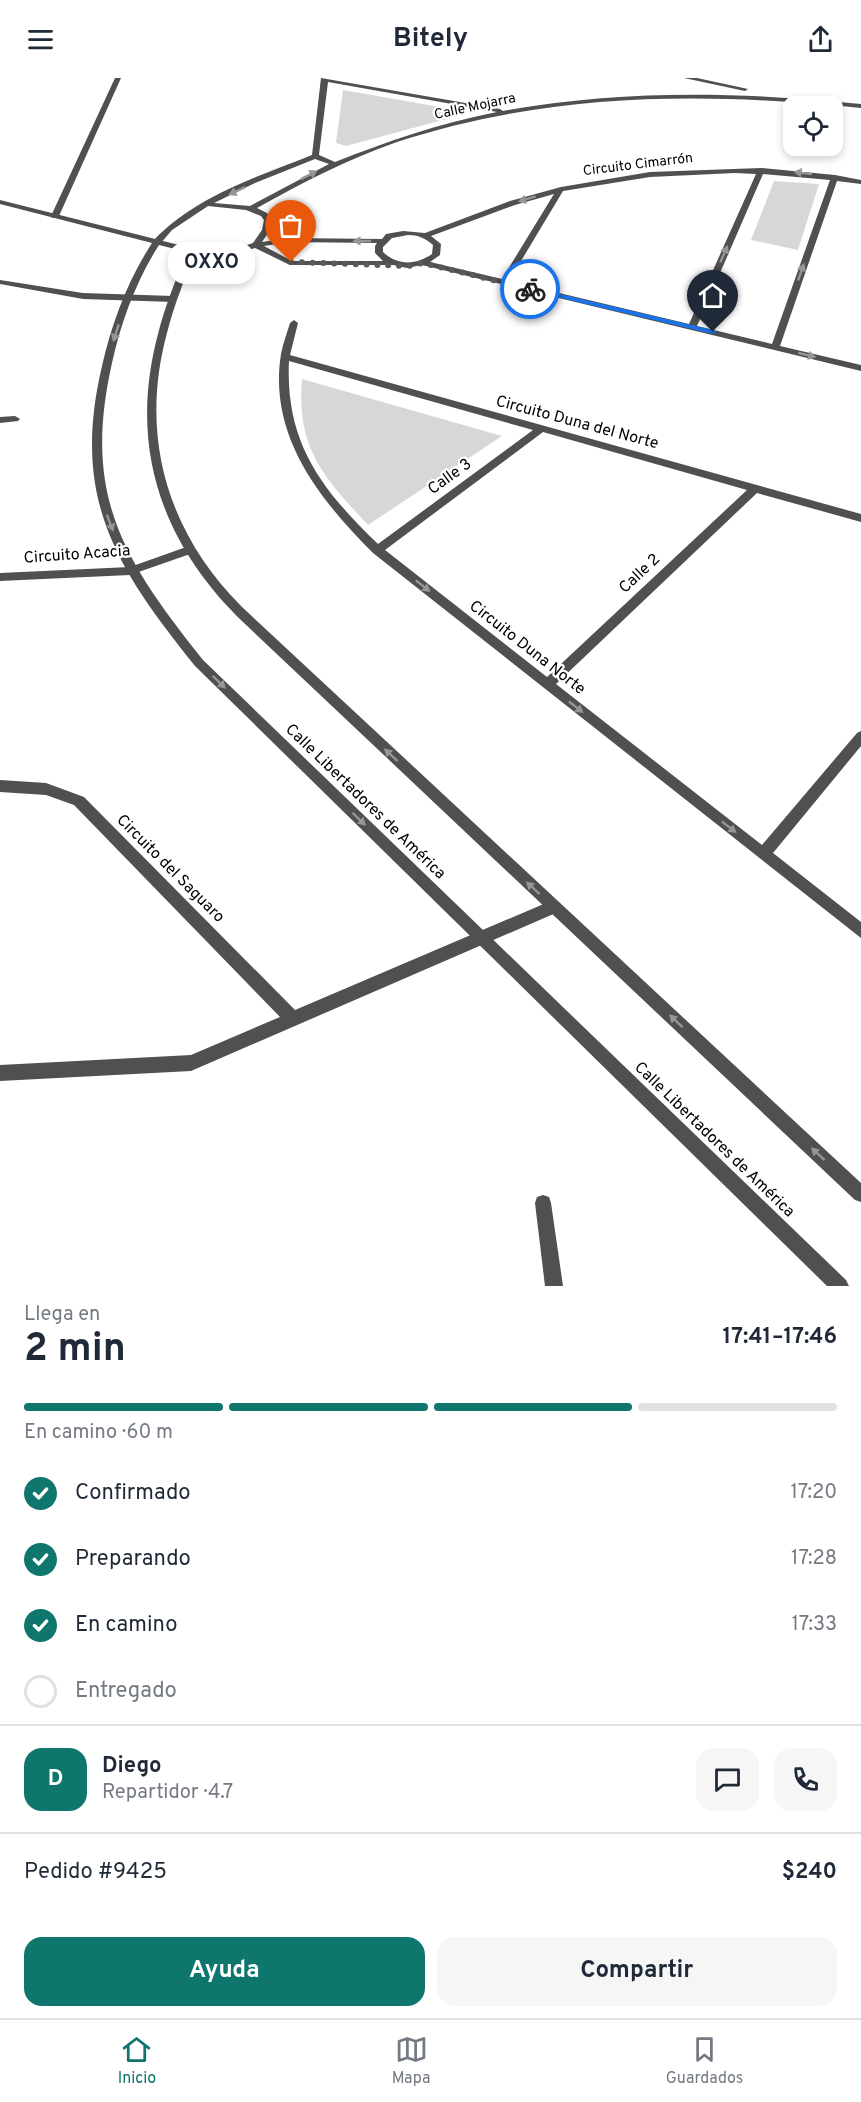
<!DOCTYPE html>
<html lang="es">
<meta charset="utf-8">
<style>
body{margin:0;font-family:Overpass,sans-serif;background:#f6f6f7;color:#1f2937;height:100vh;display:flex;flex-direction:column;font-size:22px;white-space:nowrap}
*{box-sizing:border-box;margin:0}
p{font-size:20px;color:#747a83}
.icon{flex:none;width:33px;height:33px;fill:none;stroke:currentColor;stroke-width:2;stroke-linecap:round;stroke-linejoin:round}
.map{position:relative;height:1208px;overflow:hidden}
.panel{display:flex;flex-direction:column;background:#fff;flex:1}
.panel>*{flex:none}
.buttons{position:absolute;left:783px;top:18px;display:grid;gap:12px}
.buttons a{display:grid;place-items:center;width:60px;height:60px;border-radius:12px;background:#fff;box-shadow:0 3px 9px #0003;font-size:30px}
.pin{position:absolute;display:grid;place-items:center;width:51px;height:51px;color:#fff;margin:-62px -26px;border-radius:50% 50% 50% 0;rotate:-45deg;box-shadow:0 0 6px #0007}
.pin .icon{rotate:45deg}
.courier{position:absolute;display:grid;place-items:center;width:60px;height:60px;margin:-30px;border:4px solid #1a73e8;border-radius:50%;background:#fff;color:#222;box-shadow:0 2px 8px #0007}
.bubble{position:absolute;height:42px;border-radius:18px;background:#fff;box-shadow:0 3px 9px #0003;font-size:20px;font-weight:700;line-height:42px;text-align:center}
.head em{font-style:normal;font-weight:700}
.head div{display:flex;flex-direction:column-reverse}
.head{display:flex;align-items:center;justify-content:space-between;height:102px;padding:0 24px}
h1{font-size:39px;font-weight:700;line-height:45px}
.bar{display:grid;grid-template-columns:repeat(4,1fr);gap:9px 6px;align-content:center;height:72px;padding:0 24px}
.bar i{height:8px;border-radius:4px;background:#e0e1e3}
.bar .selected{background:#0f766e}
.bar p{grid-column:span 4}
.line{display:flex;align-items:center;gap:15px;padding:0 24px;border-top:2px solid #e0e1e3}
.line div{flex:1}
.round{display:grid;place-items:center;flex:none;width:63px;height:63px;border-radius:18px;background:#f6f6f7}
ol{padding:0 24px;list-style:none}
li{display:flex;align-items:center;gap:18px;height:66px}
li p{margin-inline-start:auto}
li .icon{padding:6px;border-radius:50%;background:#0f766e;color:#fff;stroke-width:4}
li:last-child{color:#747a83}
li i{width:33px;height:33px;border:3px solid #e0e1e3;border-radius:50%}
.action{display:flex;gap:12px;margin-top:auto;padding:12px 24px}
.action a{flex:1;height:69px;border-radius:18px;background:#0f766e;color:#fff;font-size:24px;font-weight:700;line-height:69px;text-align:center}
.action a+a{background:#f6f6f7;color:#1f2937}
header{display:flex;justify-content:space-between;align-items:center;height:78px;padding:0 24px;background:#fff;font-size:27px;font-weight:700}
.dock{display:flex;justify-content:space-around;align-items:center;height:84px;border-top:2px solid #e0e1e3;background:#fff;font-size:16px;color:#747a83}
.dock a{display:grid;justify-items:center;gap:3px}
.dock .selected{color:#0f766e}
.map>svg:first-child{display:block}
.green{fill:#d7d7d7}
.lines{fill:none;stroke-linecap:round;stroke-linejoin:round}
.minor{fill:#505050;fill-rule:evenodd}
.tertiary{fill:#505050;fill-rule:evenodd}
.oneway{fill:#969696}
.route{fill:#1a73e8}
.done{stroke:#595959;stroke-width:6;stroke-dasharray:0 10.8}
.labels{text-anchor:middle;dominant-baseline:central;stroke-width:4.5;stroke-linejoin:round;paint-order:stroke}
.far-street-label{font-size:14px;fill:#000;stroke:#fff}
.street-label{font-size:16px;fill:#000;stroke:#fff}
</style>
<header><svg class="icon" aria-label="menu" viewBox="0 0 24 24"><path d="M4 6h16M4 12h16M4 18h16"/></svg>Bitely<svg class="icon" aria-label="share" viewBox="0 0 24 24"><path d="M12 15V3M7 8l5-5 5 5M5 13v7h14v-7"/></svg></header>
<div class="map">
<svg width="861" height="1208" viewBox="0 0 861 1208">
<rect width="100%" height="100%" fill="#fff"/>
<g class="green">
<path d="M 343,12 L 457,32 L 456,38 L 450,40 L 346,68 L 336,65 Z"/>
<path d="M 774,103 L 819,106 L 798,172 L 751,162 Z"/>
<path d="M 302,301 L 502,358 L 368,447 C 324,400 296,370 302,301 Z"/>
</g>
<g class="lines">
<g class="minor">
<path d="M 115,0 L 121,0 L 59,138 L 52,140 L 51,138 Z"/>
<path d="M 321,0 L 500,31 L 503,33 C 625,11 739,14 861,26 L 861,30 C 703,14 550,14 397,64 C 348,81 302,105 257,130 L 267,135 L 272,142 L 270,152 L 262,164 L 289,160 L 382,161 L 386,156 L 403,153 L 425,155 L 510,123 L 561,109 L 650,94 L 761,90 L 835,97 L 861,102 L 861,106 L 837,103 L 780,268 L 861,287 L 861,293 L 422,187 L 407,190 L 393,187 L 290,187 L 255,170 L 223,179 L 189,175 L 188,173 L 192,171 L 223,175 L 253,165 L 262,152 L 264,142 L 261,138 L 246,132 L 208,128 L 172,152 L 160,166 L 154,166 L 154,162 C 196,118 257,99 312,77 ZM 328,4 L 497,34 C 441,45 388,63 335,84 L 319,77 ZM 315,81 L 329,86 L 250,128 L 214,125 L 255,105 ZM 735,95 L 756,96 L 689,246 L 509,203 L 563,113 L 650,99 ZM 763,96 L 830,102 L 772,266 L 697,248 ZM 554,116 L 502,201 L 430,184 L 440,177 L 441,166 L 431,158 L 515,127 ZM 408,157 C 418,157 425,160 433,167 L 432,176 C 416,187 398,188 383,174 L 383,169 L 392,160 ZM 289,164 L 377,165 L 375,168 L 375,175 L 383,183 L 292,183 L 264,168 Z"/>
<path d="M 684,0 L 697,0 L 748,11 L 745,13 Z"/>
<path d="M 0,202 L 83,215 L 173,218 L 177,221 L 173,224 L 83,221 L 0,206 Z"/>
<path d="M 294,242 L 298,245 L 290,277 L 861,436 L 861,444 L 757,415 L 556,606 L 762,767 L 857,655 L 861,653 L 861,668 L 773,775 L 861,844 L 861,860 L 373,475 C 319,421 268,357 281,276 C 283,265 287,255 290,245 ZM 289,283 L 533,352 L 378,466 C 322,412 285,365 289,283 ZM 543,354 L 747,412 L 547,599 L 385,472 Z"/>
<path d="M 15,338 L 20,341 L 18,343 L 0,345 L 0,339 Z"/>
<path d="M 189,468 L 194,472 L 193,475 L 130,497 L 0,503 L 0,495 L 130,489 Z"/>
<path d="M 0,702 L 46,705 L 84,719 L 295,932 L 553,822 L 558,824 L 560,829 L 558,834 L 191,993 L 0,1003 L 0,987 L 191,977 L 280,939 L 74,727 L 46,717 L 0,714 Z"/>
<path d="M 543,1117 L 549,1119 L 551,1125 L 563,1208 L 545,1208 L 535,1125 L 537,1119 Z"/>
</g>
<path class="tertiary" d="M 0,122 L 195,171 L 196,173 C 185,200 174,227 167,255 C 139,358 167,454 242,529 L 861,1105 L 861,1124 L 855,1122 L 243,544 C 161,465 128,368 158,256 C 165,228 176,201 187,174 L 159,167 C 136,203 121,244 112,285 C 82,418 123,481 203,582 L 846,1202 L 849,1208 L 827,1208 L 195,588 C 115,488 71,420 102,288 C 112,244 128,202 152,165 L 0,126 Z"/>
</g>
<defs><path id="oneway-solid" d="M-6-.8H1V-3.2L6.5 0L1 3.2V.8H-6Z" transform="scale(1.5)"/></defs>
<g class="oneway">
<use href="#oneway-solid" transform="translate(803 95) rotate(-173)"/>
<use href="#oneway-solid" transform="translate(309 97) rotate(-27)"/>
<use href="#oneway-solid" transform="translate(237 113) rotate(155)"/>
<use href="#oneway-solid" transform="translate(527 121) rotate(163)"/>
<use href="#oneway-solid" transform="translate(362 163) rotate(-180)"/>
<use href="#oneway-solid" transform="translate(724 176) rotate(-66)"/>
<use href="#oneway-solid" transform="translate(801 194) rotate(-71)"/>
<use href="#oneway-solid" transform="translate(116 255) rotate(108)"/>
<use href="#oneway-solid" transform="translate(807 277) rotate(14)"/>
<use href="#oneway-solid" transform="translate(110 445) rotate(69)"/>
<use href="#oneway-solid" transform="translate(423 508) rotate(38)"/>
<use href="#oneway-solid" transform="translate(219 604) rotate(44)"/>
<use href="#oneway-solid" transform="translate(576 629) rotate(38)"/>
<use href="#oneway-solid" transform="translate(391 677) rotate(-137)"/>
<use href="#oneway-solid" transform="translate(359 741) rotate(44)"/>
<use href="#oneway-solid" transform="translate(729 749) rotate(38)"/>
<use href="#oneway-solid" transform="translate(533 810) rotate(-137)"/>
<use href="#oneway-solid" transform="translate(676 943) rotate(-137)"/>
<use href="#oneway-solid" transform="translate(818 1076) rotate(-137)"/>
</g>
<path class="route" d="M 530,209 L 713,252 L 717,254 L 713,256 L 527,212 Z"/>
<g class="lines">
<path class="done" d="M 291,184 L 408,188 L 423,185 L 530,211"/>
</g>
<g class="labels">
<g class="far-street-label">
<text transform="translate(475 29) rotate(-12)">Calle Mojarra</text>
<text transform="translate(638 87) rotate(-7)">Circuito Cimarrón</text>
</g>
<g class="street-label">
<text transform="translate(577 345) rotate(15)">Circuito Duna del Norte</text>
<text transform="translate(450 399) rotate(-36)">Calle 3</text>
<text transform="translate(77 477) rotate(-4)">Circuito Acacia</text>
<text transform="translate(640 496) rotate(-43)">Calle 2</text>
<text transform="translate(527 570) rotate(38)">Circuito Duna Norte</text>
<text transform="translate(365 724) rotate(44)">Calle Libertadores de América</text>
<text transform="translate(170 791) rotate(45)">Circuito del Saguaro</text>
<text transform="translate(714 1062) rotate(44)">Calle Libertadores de América</text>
</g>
</g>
</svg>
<div class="buttons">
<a><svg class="icon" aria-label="locate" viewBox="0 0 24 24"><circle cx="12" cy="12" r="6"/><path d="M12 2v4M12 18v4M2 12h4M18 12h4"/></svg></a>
</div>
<div class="pin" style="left:291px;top:184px;background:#ea580c"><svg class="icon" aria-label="bag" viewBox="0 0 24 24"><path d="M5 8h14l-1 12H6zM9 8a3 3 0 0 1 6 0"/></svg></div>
<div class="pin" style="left:713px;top:254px;background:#1f2937"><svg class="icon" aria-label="home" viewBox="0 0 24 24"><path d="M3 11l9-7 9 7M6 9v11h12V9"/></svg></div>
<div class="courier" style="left:530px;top:211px"><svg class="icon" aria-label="bike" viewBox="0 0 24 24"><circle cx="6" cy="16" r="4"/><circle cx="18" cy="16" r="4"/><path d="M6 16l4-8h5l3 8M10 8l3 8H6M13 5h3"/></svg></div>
<div class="bubble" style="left:168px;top:164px;width:87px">OXXO</div>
</div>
<section class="panel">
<div class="head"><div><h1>2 min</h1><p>Llega en</p></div><em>17:41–17:46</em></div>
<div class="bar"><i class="selected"></i><i class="selected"></i><i class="selected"></i><i></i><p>En camino · 60 m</p></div>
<ol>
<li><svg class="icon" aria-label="check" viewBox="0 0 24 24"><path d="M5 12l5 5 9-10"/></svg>Confirmado<p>17:20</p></li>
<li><svg class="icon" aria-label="check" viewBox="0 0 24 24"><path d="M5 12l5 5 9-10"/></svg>Preparando<p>17:28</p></li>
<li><svg class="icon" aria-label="check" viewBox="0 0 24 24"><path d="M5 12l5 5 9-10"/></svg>En camino<p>17:33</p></li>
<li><i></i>Entregado</li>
</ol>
<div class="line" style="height:108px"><b class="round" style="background:#0f766e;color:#fff">D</b><div><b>Diego</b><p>Repartidor · 4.7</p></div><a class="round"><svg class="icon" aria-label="chat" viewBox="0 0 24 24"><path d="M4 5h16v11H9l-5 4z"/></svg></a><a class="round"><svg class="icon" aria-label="phone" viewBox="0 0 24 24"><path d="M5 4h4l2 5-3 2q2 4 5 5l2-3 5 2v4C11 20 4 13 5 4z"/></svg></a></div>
<div class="line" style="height:78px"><div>Pedido #9425</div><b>$240</b></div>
<div class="action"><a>Ayuda</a><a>Compartir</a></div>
</section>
<nav class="dock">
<a class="selected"><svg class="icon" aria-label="home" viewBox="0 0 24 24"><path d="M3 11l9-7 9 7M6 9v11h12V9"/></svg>Inicio</a>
<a><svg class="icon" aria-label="map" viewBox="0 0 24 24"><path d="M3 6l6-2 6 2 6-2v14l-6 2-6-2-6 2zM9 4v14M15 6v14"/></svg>Mapa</a>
<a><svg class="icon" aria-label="saved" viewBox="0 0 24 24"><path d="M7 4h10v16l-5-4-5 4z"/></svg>Guardados</a>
</nav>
